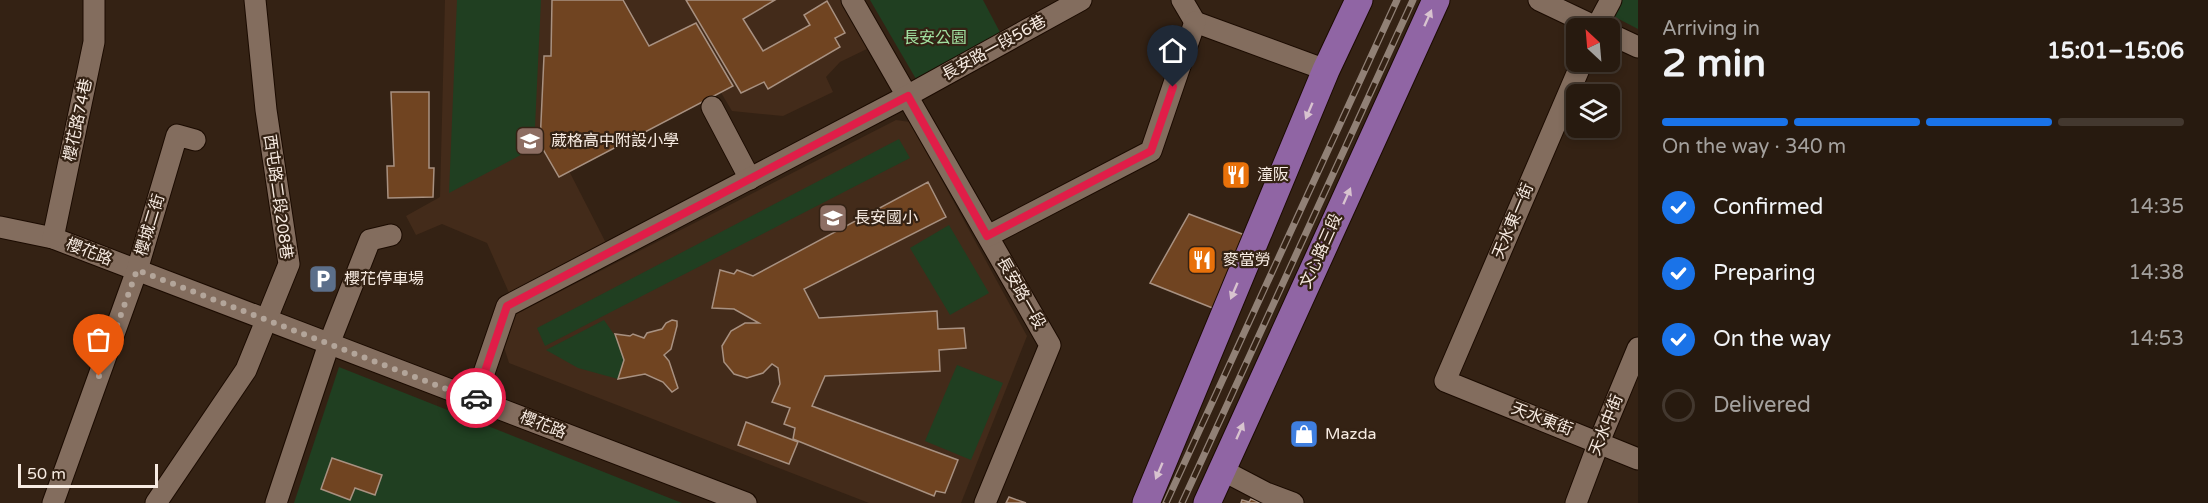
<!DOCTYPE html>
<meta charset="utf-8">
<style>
body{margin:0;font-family:"Varela Round","Noto Sans TC",sans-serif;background:#2f2318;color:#f1f3f6;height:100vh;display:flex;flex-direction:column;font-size:22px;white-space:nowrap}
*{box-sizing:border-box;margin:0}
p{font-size:20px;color:#a4a19e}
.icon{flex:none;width:33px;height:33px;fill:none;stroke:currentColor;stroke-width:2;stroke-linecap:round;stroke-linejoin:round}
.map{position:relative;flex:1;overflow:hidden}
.panel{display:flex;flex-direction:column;background:#271a0f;width:570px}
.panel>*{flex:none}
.needle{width:39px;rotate:334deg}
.buttons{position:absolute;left:1566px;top:18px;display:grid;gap:12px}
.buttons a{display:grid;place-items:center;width:54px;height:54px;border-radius:9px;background:#271a0f;box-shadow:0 3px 9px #0003,0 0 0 2px #43382f;font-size:30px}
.scale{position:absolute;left:18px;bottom:15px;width:140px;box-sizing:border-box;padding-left:6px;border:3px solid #f7ebe2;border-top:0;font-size:16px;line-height:21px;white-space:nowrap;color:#f7ebe2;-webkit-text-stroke:4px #342214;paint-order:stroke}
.pin{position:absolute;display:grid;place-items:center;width:51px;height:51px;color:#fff;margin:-62px -26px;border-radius:50% 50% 50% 0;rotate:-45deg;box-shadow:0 0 6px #0007}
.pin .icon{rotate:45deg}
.courier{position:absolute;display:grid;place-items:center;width:60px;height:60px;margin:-30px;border:4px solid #e11d48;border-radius:50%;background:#fff;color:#222;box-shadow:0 2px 8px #0007}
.overview em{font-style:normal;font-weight:700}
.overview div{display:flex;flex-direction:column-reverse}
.overview{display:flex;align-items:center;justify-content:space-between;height:102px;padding:0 24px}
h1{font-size:39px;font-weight:700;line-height:45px}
.bar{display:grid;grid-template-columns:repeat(4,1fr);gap:9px 6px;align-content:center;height:72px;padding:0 24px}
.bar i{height:8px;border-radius:4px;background:#43382f}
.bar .selected{background:#1a73e8}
.bar p{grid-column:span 4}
ol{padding:0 24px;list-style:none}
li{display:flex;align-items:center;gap:18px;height:66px}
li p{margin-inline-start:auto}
li .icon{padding:6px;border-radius:50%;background:#1a73e8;color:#fff;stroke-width:4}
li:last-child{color:#a4a19e}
li i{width:33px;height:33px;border:3px solid #43382f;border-radius:50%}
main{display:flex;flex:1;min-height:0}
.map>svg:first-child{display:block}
.built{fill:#432b1a}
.green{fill:#203f21}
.building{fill:#704421;stroke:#a89181;stroke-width:1.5}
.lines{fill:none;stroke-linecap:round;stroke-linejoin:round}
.minor-casing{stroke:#1b0b01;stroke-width:23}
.major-casing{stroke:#1b0b01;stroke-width:29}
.minor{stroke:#836d5e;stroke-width:21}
.major{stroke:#9065a4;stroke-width:27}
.rail-casing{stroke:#918176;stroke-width:7}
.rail{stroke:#342214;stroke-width:4.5;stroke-dasharray:14;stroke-linecap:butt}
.oneway{fill:#d8c3cf}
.done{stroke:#b3a59a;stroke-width:6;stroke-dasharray:0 10.8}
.route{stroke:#e11d48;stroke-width:8}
.labels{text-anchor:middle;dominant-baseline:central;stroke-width:4.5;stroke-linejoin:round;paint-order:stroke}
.park-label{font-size:16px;fill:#a1e0a0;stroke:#342214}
.street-label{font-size:16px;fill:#f7ebe2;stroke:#342214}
.poi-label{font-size:16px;fill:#f7ebe2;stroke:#342214;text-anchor:start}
</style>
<main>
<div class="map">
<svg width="1638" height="503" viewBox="0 0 1638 503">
<rect width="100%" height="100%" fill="#342214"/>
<g class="built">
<path d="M 445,0 L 846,0 L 873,46 L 840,62 L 826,77 L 833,92 L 783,116 L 732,111 L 720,91 L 567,167 L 607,245 L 510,295 L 487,243 L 442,224 L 416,235 L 406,216 L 440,197 Z"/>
<path d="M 896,120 L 910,122 L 1027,336 L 961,503 L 869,503 L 509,363 L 504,347 L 516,314 Z"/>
</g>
<g class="green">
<path d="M 457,0 L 541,0 L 534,148 L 449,193 Z"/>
<path d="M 870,0 L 983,0 L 1003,38 L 933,83 L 916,79 Z"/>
<path d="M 1619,0 L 1638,0 L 1638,29 L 1611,15 Z"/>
<path d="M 899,139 L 910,158 L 545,346 L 537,328 Z"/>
<path d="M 949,225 L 989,293 L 950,315 L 910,248 Z"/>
<path d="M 604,320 L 618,340 L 624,360 L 618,379 L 578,368 L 546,350 Z"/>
<path d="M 957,365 L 1003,383 L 971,460 L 925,441 Z"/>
<path d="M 339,367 L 682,503 L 294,503 Z"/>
</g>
<g class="building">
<path d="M 552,0 L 623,0 L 649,46 L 696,23 L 733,86 L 559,177 L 540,144 L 544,56 L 551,56 Z"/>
<path d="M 686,0 L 775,0 L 743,19 L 763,51 L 810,25 L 804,15 L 827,1 L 845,33 L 835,38 L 840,47 L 768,89 L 764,82 L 741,93 Z"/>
<path d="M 391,92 L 429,92 L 429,168 L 434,168 L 433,197 L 388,198 L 387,166 L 394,166 Z"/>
<path d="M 928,182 L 946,217 L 804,289 L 819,318 L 937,311 L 938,329 L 964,328 L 966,348 L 939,350 L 940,371 L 825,376 L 812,406 L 958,460 L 945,493 L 936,491 L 934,496 L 793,439 L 795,428 L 784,424 L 790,408 L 772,402 L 780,384 L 778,368 L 772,364 L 763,373 L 747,378 L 734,374 L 724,362 L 722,346 L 731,331 L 745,323 L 759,323 L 734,309 L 712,308 L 720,270 L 734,274 L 737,270 L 753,276 Z"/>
<path d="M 1189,214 L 1250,237 L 1220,311 L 1150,283 Z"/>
<path d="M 672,320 L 677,321 L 677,326 L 671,349 L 664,355 L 669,361 L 678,388 L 672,392 L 663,382 L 645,374 L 618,379 L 624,360 L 615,334 L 630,336 L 633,334 L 644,338 L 647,333 L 662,329 L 666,323 Z"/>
<path d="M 746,422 L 798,442 L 789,464 L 738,445 Z"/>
<path d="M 332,458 L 382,475 L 375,495 L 355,488 L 350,500 L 321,489 Z"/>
<path d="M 1009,497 L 1026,503 L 1006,503 Z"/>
<path d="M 1251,499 L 1261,503 L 1241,503 L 1242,500 L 1249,502 Z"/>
</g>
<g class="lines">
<g class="minor-casing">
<g id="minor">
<path d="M 852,0 L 1050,345 L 985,503"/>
<path d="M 1182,0 L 1195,22"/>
<path d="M 1539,0 L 1598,28"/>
<path d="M 1195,22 L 1326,70"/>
<path d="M 1596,28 L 1611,0"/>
<path d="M 1610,34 L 1638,47"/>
<path d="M 1582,62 L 1445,381 L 1638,459"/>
<path d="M 712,107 L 750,179"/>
<path d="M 0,227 L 53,238 L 746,503"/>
<path d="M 988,236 L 1151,151 L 1195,22"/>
<path d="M 53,238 L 94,42 L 94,0"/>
<path d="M 475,399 L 507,306 L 907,96 L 1081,0"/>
<path d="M 1222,470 L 1266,493 L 1293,503"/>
<path d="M 53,503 L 137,270 L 177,135 L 195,140"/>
<path d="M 156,503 L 246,370 L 289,264 L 266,110 L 255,0"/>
<path d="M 276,503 L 329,344 L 370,240 L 391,235"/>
<path d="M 1576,503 L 1599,442 L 1638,348"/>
</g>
</g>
<g class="major-casing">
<g id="major">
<path d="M 1146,503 L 1326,70 L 1359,0"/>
<path d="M 1207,503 L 1436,0"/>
</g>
</g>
<use href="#minor" class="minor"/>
<use href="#major" class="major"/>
<g class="rail-casing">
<g id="rail">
<path d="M 1166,503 L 1397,0"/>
<path d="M 1182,503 L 1413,0"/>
</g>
</g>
<use href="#rail" class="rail"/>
</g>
<defs><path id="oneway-solid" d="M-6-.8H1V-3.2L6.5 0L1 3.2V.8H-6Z" transform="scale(1.5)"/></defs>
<g class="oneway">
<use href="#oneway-solid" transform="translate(1428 18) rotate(-66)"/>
<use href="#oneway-solid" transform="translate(1309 111) rotate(113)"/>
<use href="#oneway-solid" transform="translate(1347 196) rotate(-66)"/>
<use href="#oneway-solid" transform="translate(1234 291) rotate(113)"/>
<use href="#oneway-solid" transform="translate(1240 431) rotate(-66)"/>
<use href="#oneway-solid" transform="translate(1159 471) rotate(113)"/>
</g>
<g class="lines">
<path class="done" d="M 99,376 L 137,270 L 454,392 L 475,399 L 476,398"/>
<path class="route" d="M 476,398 L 507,306 L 908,96 L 987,236 L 1151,151 L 1173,87"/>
</g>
<defs>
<g id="school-square" transform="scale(1.5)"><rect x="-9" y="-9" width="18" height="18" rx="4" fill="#8d6e63" stroke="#342214"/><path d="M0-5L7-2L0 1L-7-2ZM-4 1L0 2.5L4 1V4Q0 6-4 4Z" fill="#fff"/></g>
<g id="restaurant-square" transform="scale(1.5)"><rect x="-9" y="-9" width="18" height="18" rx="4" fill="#e8710a" stroke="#342214"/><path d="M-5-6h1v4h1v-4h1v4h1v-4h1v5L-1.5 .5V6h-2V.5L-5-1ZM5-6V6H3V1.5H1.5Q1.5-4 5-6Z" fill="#fff"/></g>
<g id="parking-square" transform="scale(1.5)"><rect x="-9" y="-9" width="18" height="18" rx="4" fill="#5c6f8a" stroke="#342214"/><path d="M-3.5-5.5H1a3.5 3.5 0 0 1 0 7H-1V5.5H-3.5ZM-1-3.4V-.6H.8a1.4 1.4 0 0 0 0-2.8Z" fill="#fff"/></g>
<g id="shop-square" transform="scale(1.5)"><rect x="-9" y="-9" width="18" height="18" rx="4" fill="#3f7fe0" stroke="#342214"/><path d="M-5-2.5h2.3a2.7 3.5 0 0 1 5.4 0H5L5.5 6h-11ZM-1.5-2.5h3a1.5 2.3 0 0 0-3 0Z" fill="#fff"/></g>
</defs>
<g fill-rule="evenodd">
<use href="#school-square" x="530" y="141"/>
<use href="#restaurant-square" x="1236" y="175"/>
<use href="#school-square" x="833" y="218"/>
<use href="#restaurant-square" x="1202" y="260"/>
<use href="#parking-square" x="323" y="279"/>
<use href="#shop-square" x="1304" y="434"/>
</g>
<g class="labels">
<g class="park-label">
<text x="935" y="38">長安公園</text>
</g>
<g class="street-label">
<text transform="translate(994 48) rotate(-29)">長安路一段56巷</text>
<text transform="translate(78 120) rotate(-78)">櫻花路74巷</text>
<text transform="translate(278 197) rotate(82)">西屯路二段208巷</text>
<text transform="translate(1513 221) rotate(-67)">天水東一街</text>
<text transform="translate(150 225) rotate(-73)">櫻城二街</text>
<text transform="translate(1321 251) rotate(-66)">文心路三段</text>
<text transform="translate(89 252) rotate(21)">櫻花路</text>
<text transform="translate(1021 293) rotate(60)">長安路一段</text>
<text transform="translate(1542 419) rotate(21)">天水東街</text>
<text transform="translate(543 425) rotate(21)">櫻花路</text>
<text transform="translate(1606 425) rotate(-68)">天水中街</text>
</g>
<g class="poi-label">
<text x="551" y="141">葳格高中附設小學</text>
<text x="1257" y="175">潼阪</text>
<text x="854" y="218">長安國小</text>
<text x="1223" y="260">麥當勞</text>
<text x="344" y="279">櫻花停車場</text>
<text x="1325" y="434">Mazda</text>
</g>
</g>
</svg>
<div class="buttons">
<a><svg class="needle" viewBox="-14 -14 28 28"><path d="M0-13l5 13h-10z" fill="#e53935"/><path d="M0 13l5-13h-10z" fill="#a4a19e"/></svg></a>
<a><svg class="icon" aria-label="layers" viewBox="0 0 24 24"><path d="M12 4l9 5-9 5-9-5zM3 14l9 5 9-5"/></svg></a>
</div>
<div class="scale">50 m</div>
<div class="pin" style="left:99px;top:376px;background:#ea580c"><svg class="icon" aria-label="bag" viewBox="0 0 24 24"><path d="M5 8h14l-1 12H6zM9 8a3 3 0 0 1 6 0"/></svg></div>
<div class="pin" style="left:1173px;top:87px;background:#1f2937"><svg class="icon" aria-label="home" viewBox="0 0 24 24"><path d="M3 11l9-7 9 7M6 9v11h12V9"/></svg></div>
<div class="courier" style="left:476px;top:398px"><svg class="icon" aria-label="car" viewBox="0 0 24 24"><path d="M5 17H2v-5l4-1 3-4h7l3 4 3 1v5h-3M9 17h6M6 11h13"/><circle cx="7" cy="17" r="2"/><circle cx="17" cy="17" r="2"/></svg></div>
</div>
<section class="panel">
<div class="overview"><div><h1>2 min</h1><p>Arriving in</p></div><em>15:01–15:06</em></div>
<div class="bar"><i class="selected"></i><i class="selected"></i><i class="selected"></i><i></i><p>On the way · 340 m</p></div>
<ol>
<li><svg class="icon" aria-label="check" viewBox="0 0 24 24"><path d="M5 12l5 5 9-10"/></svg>Confirmed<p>14:35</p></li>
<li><svg class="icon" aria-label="check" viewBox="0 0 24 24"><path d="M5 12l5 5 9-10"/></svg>Preparing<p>14:38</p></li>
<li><svg class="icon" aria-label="check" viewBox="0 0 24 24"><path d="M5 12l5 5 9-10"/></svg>On the way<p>14:53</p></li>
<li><i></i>Delivered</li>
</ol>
</section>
</main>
